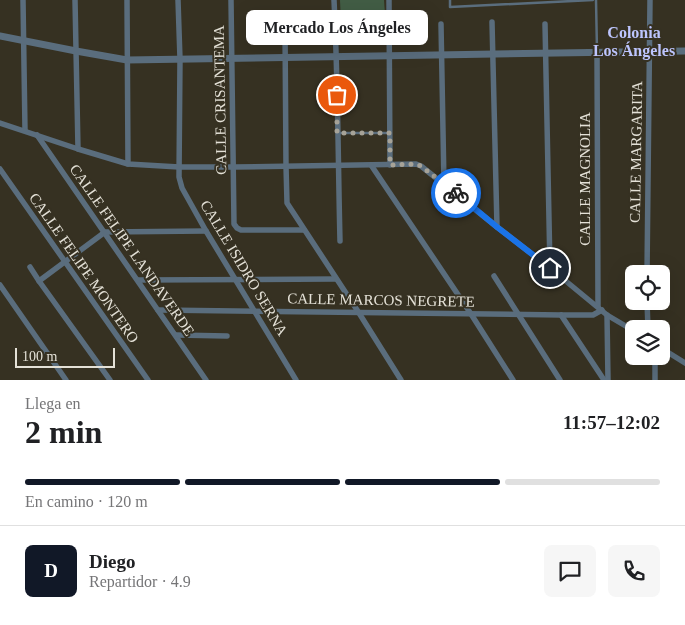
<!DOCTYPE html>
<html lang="es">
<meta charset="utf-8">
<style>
body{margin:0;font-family:Georgia,serif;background:#f6f6f6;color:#202124;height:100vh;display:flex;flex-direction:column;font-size:19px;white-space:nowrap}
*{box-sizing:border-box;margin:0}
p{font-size:16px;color:#757577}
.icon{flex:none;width:28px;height:28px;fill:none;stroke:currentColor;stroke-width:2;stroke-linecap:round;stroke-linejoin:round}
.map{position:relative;height:380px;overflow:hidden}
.side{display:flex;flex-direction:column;background:#fff;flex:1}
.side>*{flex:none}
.controls{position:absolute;left:625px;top:265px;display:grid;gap:10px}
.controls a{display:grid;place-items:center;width:45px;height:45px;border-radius:8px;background:#fff;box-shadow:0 5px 20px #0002;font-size:25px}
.scale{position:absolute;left:15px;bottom:12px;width:100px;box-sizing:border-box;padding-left:5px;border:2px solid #e4e1d7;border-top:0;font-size:14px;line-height:18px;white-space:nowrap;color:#e4e1d7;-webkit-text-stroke:4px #363122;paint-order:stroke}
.pin{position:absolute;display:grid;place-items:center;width:42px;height:42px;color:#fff;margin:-21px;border:2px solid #fff;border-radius:50%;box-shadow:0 1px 5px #0007}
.courier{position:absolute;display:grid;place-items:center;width:50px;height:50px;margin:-25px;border:4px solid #1a73e8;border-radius:50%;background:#fff;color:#222;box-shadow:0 1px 6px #0007}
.bubble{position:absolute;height:35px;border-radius:8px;background:#fff;box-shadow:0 5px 20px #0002;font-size:16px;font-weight:700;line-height:35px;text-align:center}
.summary em{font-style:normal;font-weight:700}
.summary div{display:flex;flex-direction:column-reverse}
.summary{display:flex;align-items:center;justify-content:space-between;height:85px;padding:0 25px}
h1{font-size:32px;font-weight:700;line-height:38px}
.bar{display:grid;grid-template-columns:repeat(4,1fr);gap:8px 5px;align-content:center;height:60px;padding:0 25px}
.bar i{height:6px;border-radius:4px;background:#e0e0e0}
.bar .active{background:#111827}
.bar p{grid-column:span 4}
.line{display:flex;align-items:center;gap:12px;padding:0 25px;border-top:1px solid #e0e0e0}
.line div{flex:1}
.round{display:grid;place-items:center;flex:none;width:52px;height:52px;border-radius:8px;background:#f6f6f6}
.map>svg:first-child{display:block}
.green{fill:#425d45}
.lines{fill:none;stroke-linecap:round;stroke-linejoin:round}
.service{stroke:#5a6d7d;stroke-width:2.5}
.minor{stroke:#5a6d7d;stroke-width:5.5}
.tertiary{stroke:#5a6d7d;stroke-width:7}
.done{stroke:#a7a398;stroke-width:5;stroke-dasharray:0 9}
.route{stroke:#1a73e8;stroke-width:6}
.labels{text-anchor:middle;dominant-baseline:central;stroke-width:4;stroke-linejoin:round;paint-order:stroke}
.street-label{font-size:15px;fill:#e4e1d7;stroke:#363122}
.neighbourhood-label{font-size:16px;font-weight:bold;fill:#bdc5fe;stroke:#363122}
</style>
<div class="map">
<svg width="685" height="380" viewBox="0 0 685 380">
<rect width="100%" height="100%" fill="#363122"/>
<path class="green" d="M 340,0 L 384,0 L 387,45 L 342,45 Z"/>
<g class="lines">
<g class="service">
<path d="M 450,0 L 450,7 L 593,0"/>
<path d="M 596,0 L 597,51"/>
<path d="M 338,133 L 390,133"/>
</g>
<g class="minor">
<path d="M 23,0 L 25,130"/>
<path d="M 75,0 L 78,149"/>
<path d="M 127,0 L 128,164"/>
<path d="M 178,0 L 180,59 L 179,177 L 182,188 L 206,231 L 296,380"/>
<path d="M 231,0 L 234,224 L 237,228 L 241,230 L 304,230"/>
<path d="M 334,0 C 338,80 338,161 340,241"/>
<path d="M 389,0 L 390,165"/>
<path d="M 492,22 L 497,227"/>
<path d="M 441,24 L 444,184"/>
<path d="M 545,24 L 550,268"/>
<path d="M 285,29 L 286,166 L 287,203 L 359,313 L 401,380"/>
<path d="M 597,52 L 598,306"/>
<path d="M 0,123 L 78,149 L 128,164 L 179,167 L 234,167 L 416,164 L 421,166 L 497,227 L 550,268 L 607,315 L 634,331"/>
<path d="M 37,135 L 206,380"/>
<path d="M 371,165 L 471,314 L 513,380"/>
<path d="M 0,169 L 148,380"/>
<path d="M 30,267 L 39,281 L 110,380"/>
<path d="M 647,274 L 650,0"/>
<path d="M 494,276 L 560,380"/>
<path d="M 138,280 L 336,279"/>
<path d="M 39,281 L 105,232 L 206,231"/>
<path d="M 0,285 L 66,380"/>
<path d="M 647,301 L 648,329"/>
<path d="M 158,310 L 561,315 L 593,315 L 602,310"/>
<path d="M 561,315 L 604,380"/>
<path d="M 607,315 L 608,380"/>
<path d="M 176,335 L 227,336"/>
<path d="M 661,348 L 685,363"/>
<path d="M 655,356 L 655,380"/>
</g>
<path class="tertiary" d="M 0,36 L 76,51 L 127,60 L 685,51"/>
</g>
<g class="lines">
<path class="done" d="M 337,95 L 337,133 L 390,133 L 390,165 L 416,164 L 421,166 L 456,193"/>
<path class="route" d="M 456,193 L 497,227 L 550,268"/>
</g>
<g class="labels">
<g class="street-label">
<text transform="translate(220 100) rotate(-91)">CALLE CRISANTEMA</text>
<text transform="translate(636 152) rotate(-89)">CALLE MARGARITA</text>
<text transform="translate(585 179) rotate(-90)">CALLE MAGNOLIA</text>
<text transform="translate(132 250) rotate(55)">CALLE FELIPE LANDAVERDE</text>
<text transform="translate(84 268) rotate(55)">CALLE FELIPE MONTERO</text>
<text transform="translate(244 268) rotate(59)">CALLE ISIDRO SERNA</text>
<text transform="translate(381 300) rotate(1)">CALLE MARCOS NEGRETE</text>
</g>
<g class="neighbourhood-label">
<text x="634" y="32">Colonia<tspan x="634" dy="18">Los Ángeles</tspan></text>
</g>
</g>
</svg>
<div class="controls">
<a><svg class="icon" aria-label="locate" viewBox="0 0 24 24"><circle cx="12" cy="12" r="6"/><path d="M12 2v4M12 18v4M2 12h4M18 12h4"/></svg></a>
<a><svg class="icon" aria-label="layers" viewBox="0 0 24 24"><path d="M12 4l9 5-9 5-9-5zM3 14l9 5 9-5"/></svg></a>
</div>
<div class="scale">100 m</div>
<div class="pin" style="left:337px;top:95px;background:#ea580c"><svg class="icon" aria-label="bag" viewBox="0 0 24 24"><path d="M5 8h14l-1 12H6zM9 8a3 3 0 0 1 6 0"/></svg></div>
<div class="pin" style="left:550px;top:268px;background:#1f2937"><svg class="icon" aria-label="home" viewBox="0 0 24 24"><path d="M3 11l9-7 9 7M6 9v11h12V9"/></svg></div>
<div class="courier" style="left:456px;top:193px"><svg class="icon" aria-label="bike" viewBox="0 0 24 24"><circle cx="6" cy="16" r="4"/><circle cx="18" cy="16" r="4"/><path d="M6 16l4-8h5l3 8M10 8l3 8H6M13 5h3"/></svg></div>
<div class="bubble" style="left:246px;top:10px;width:182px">Mercado Los Ángeles</div>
</div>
<section class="side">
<div class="summary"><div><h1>2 min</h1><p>Llega en</p></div><em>11:57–12:02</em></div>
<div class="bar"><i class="active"></i><i class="active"></i><i class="active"></i><i></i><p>En camino · 120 m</p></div>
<div class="line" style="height:90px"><b class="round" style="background:#111827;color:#fff">D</b><div><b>Diego</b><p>Repartidor · 4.9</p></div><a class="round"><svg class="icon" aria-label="chat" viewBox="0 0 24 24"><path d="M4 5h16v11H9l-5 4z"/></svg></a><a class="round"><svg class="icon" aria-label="phone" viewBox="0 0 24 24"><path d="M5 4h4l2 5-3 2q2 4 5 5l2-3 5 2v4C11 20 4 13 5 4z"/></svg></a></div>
</section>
